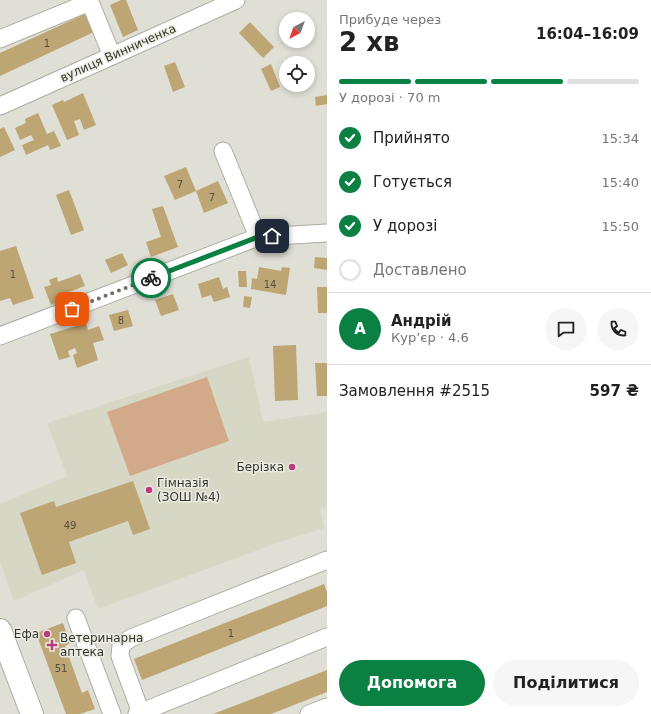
<!DOCTYPE html>
<html lang="uk">
<meta charset="utf-8">
<style>
body{margin:0;font-family:"DejaVu Sans",sans-serif;background:#f6f6f6;color:#222;height:100vh;display:flex;flex-direction:column;font-size:15px;white-space:nowrap}
*{box-sizing:border-box;margin:0}
p{font-size:13px;color:#767676}
.icon{flex:none;width:22px;height:22px;fill:none;stroke:currentColor;stroke-width:2;stroke-linecap:round;stroke-linejoin:round}
.map{position:relative;flex:1;overflow:hidden}
.drawer{display:flex;flex-direction:column;background:#fff;width:324px}
.drawer>*{flex:none}
.needle{width:26px;rotate:221deg}
.tools{position:absolute;left:279px;top:12px;display:grid;gap:8px}
.tools a{display:grid;place-items:center;width:36px;height:36px;border-radius:50%;background:#fff;box-shadow:0 2px 6px #0003;font-size:20px}
.pin{position:absolute;display:grid;place-items:center;width:34px;height:34px;color:#fff;margin:-17px;border-radius:8px;box-shadow:0 2px 6px #0006}
.courier{position:absolute;display:grid;place-items:center;width:40px;height:40px;margin:-20px;border:3px solid #0b8043;border-radius:50%;background:#fff;color:#222;box-shadow:0 1px 5px #0007}
.summary em{font-style:normal;font-weight:700}
.summary div{display:flex;flex-direction:column-reverse}
.summary{display:flex;align-items:center;justify-content:space-between;height:68px;padding:0 12px}
h1{font-size:26px;font-weight:700;line-height:30px}
.bar{display:grid;grid-template-columns:repeat(4,1fr);gap:6px 4px;align-content:center;height:48px;padding:0 12px}
.bar i{height:5px;border-radius:3px;background:#e0e0e0}
.bar .current{background:#0b8043}
.bar p{grid-column:span 4}
.line{display:flex;align-items:center;gap:10px;padding:0 12px;border-top:1px solid #e0e0e0}
.line div{flex:1}
.round{display:grid;place-items:center;flex:none;width:42px;height:42px;border-radius:21px;background:#f6f6f6}
ol{padding:0 12px;list-style:none}
li{display:flex;align-items:center;gap:12px;height:44px}
li p{margin-inline-start:auto}
li .icon{padding:4px;border-radius:50%;background:#0b8043;color:#fff;stroke-width:4}
li:last-child{color:#767676}
li i{width:22px;height:22px;border:2px solid #e0e0e0;border-radius:50%}
.cta{display:flex;gap:8px;margin-top:auto;padding:8px 12px}
.cta a{flex:1;height:46px;border-radius:24px;background:#0b8043;color:#fff;font-size:16px;font-weight:700;line-height:46px;text-align:center}
.cta a+a{background:#f6f6f6;color:#222}
main{display:flex;flex:1;min-height:0}
.map>svg:first-child{display:block}
.built{fill:#d7d7c5}
.green{fill:#d2aa89}
.building{fill:#bda574}
.lines{fill:none;stroke-linecap:round;stroke-linejoin:round}
.minor-casing{stroke:#acada3;stroke-width:19}
.major-casing{stroke:#acada3;stroke-width:24}
.minor{stroke:#fff;stroke-width:17}
.major{stroke:#fff;stroke-width:22}
.done{stroke:#6f7069;stroke-width:4;stroke-dasharray:0 7.2}
.route{stroke:#0b8043;stroke-width:5}
.poi-dot{fill:#be3a80;stroke:#ecede2;stroke-width:1.5}
.labels{text-anchor:middle;dominant-baseline:central;stroke-width:3;stroke-linejoin:round;paint-order:stroke}
.number-label{font-size:10px;fill:#565040}
.street-label{font-size:12px;fill:#33342f;stroke:#ecede2}
.poi-label{font-size:12px;fill:#33342f;stroke:#ecede2;text-anchor:end}
</style>
<main>
<div class="map">
<svg width="327" height="714" viewBox="0 0 327 714">
<rect width="100%" height="100%" fill="#dfdfd5"/>
<path class="built" d="M 249,357 L 263,422 L 327,412 L 327,508 L 320,509 L 324,528 L 280,542 L 98,609 L 84,570 L 14,601 L 0,562 L 0,504 L 67,476 L 47,423 Z"/>
<path class="green" d="M 207,377 L 229,441 L 130,476 L 107,412 Z"/>
<g class="building">
<path d="M 121,0 L 126,0 L 138,30 L 123,37 L 110,5 Z"/>
<path d="M 85,14 L 94,32 L 0,76 L 0,53 Z"/>
<path d="M 250,22 L 274,47 L 263,58 L 239,33 Z"/>
<path d="M 175,62 L 185,87 L 173,92 L 164,66 Z"/>
<path d="M 271,64 L 280,87 L 271,91 L 261,69 Z"/>
<path d="M 83,93 L 96,125 L 84,130 L 80,119 L 74,121 L 79,135 L 67,140 L 52,105 L 63,100 L 64,102 Z"/>
<path d="M 327,95 L 327,104 L 316,106 L 315,97 Z"/>
<path d="M 38,113 L 47,134 L 54,131 L 61,146 L 50,150 L 48,145 L 26,155 L 22,145 L 34,140 L 31,135 L 20,140 L 15,128 L 26,123 L 25,119 Z"/>
<path d="M 4,127 L 15,150 L 0,157 L 0,129 Z"/>
<path d="M 186,167 L 196,191 L 175,200 L 164,176 Z"/>
<path d="M 218,181 L 228,203 L 204,213 L 196,191 Z"/>
<path d="M 69,190 L 84,230 L 71,235 L 56,195 Z"/>
<path d="M 163,206 L 178,247 L 151,257 L 146,242 L 161,237 L 152,209 Z"/>
<path d="M 16,246 L 34,298 L 13,305 L 10,298 L 0,301 L 0,251 Z"/>
<path d="M 122,253 L 128,265 L 111,273 L 105,260 Z"/>
<path d="M 315,257 L 327,258 L 327,270 L 314,268 Z"/>
<path d="M 259,267 L 281,271 L 282,267 L 290,268 L 286,295 L 251,289 L 252,278 L 257,279 Z"/>
<path d="M 238,271 L 246,271 L 247,287 L 239,287 Z"/>
<path d="M 80,274 L 85,286 L 66,293 L 68,298 L 51,305 L 44,287 L 51,285 L 49,280 L 57,277 L 58,282 Z"/>
<path d="M 219,277 L 223,289 L 227,287 L 230,297 L 214,302 L 211,295 L 202,298 L 198,284 Z"/>
<path d="M 317,287 L 327,287 L 327,313 L 318,313 Z"/>
<path d="M 173,294 L 179,310 L 161,316 L 155,300 Z"/>
<path d="M 244,296 L 252,297 L 250,308 L 243,307 Z"/>
<path d="M 128,310 L 133,326 L 114,331 L 109,315 Z"/>
<path d="M 86,323 L 88,330 L 99,326 L 104,340 L 93,343 L 98,360 L 77,368 L 73,355 L 77,353 L 75,348 L 68,351 L 70,357 L 59,360 L 50,334 Z"/>
<path d="M 296,345 L 298,400 L 275,401 L 273,346 Z"/>
<path d="M 315,363 L 327,363 L 327,396 L 317,396 Z"/>
<path d="M 133,481 L 150,529 L 133,535 L 128,521 L 69,542 L 76,563 L 42,575 L 20,513 L 54,501 L 56,507 Z"/>
<path d="M 324,584 L 327,592 L 327,606 L 142,680 L 134,659 Z"/>
<path d="M 63,623 L 70,643 L 65,646 L 82,693 L 88,690 L 95,709 L 80,714 L 66,714 L 36,633 Z"/>
<path d="M 327,670 L 327,692 L 271,714 L 213,714 Z"/>
</g>
<g class="lines">
<g class="minor-casing">
<g id="minor">
<path d="M 0,39 L 90,2 L 112,56"/>
<path d="M 0,106 L 112,56 L 236,0"/>
<path d="M 223,151 L 258,237"/>
<path d="M 0,336 L 258,237 L 327,233"/>
<path d="M 76,618 L 112,714"/>
<path d="M 141,713 L 120,656 L 121,645 L 131,638 L 327,560"/>
<path d="M 137,714 L 327,637"/>
<path d="M 309,714 L 327,707"/>
</g>
</g>
<g class="major-casing">
<path id="major" d="M 0,630 L 32,714"/>
</g>
<use href="#minor" class="minor"/>
<use href="#major" class="major"/>
</g>
<g class="lines">
<path class="done" d="M 72,309 L 151,278"/>
<path class="route" d="M 151,278 L 258,237 L 272,236"/>
</g>
<g class="poi-dot">
<circle cx="292" cy="467" r="4"/>
<circle cx="149" cy="490" r="4"/>
<circle cx="47" cy="634" r="4"/>
<path d="M50 639h4v4h4v4h-4v4h-4v-4h-4v-4h4z"/>
</g>
<g class="labels">
<g class="number-label">
<text x="47" y="43">1</text>
<text x="180" y="184">7</text>
<text x="212" y="197">7</text>
<text x="13" y="274">1</text>
<text x="270" y="284">14</text>
<text x="121" y="320">8</text>
<text x="70" y="525">49</text>
<text x="231" y="633">1</text>
<text x="61" y="668">51</text>
</g>
<g class="street-label">
<text transform="translate(118 53) rotate(-24)">вулиця Винниченка</text>
</g>
<g class="poi-label">
<text x="284" y="467">Берізка</text>
<text x="157" y="483" text-anchor="start">Гімназія<tspan x="157" dy="14">(ЗОШ №4)</tspan></text>
<text x="39" y="634">Ефа</text>
<text x="60" y="638" text-anchor="start">Ветеринарна<tspan x="60" dy="14">аптека</tspan></text>
</g>
</g>
</svg>
<div class="tools">
<a><svg class="needle" viewBox="-14 -14 28 28"><path d="M0-13l5 13h-10z" fill="#e53935"/><path d="M0 13l5-13h-10z" fill="#767676"/></svg></a>
<a><svg class="icon" aria-label="locate" viewBox="0 0 24 24"><circle cx="12" cy="12" r="6"/><path d="M12 2v4M12 18v4M2 12h4M18 12h4"/></svg></a>
</div>
<div class="pin" style="left:72px;top:309px;background:#ea580c"><svg class="icon" aria-label="bag" viewBox="0 0 24 24"><path d="M5 8h14l-1 12H6zM9 8a3 3 0 0 1 6 0"/></svg></div>
<div class="pin" style="left:272px;top:236px;background:#1f2937"><svg class="icon" aria-label="home" viewBox="0 0 24 24"><path d="M3 11l9-7 9 7M6 9v11h12V9"/></svg></div>
<div class="courier" style="left:151px;top:278px"><svg class="icon" aria-label="bike" viewBox="0 0 24 24"><circle cx="6" cy="16" r="4"/><circle cx="18" cy="16" r="4"/><path d="M6 16l4-8h5l3 8M10 8l3 8H6M13 5h3"/></svg></div>
</div>
<section class="drawer">
<div class="summary"><div><h1>2 хв</h1><p>Прибуде через</p></div><em>16:04–16:09</em></div>
<div class="bar"><i class="current"></i><i class="current"></i><i class="current"></i><i></i><p>У дорозі · 70 m</p></div>
<ol>
<li><svg class="icon" aria-label="check" viewBox="0 0 24 24"><path d="M5 12l5 5 9-10"/></svg>Прийнято<p>15:34</p></li>
<li><svg class="icon" aria-label="check" viewBox="0 0 24 24"><path d="M5 12l5 5 9-10"/></svg>Готується<p>15:40</p></li>
<li><svg class="icon" aria-label="check" viewBox="0 0 24 24"><path d="M5 12l5 5 9-10"/></svg>У дорозі<p>15:50</p></li>
<li><i></i>Доставлено</li>
</ol>
<div class="line" style="height:72px"><b class="round" style="background:#0b8043;color:#fff">А</b><div><b>Андрій</b><p>Кур’єр · 4.6</p></div><a class="round"><svg class="icon" aria-label="chat" viewBox="0 0 24 24"><path d="M4 5h16v11H9l-5 4z"/></svg></a><a class="round"><svg class="icon" aria-label="phone" viewBox="0 0 24 24"><path d="M5 4h4l2 5-3 2q2 4 5 5l2-3 5 2v4C11 20 4 13 5 4z"/></svg></a></div>
<div class="line" style="height:52px"><div>Замовлення #2515</div><b>597 ₴</b></div>
<div class="cta"><a>Допомога</a><a>Поділитися</a></div>
</section>
</main>
